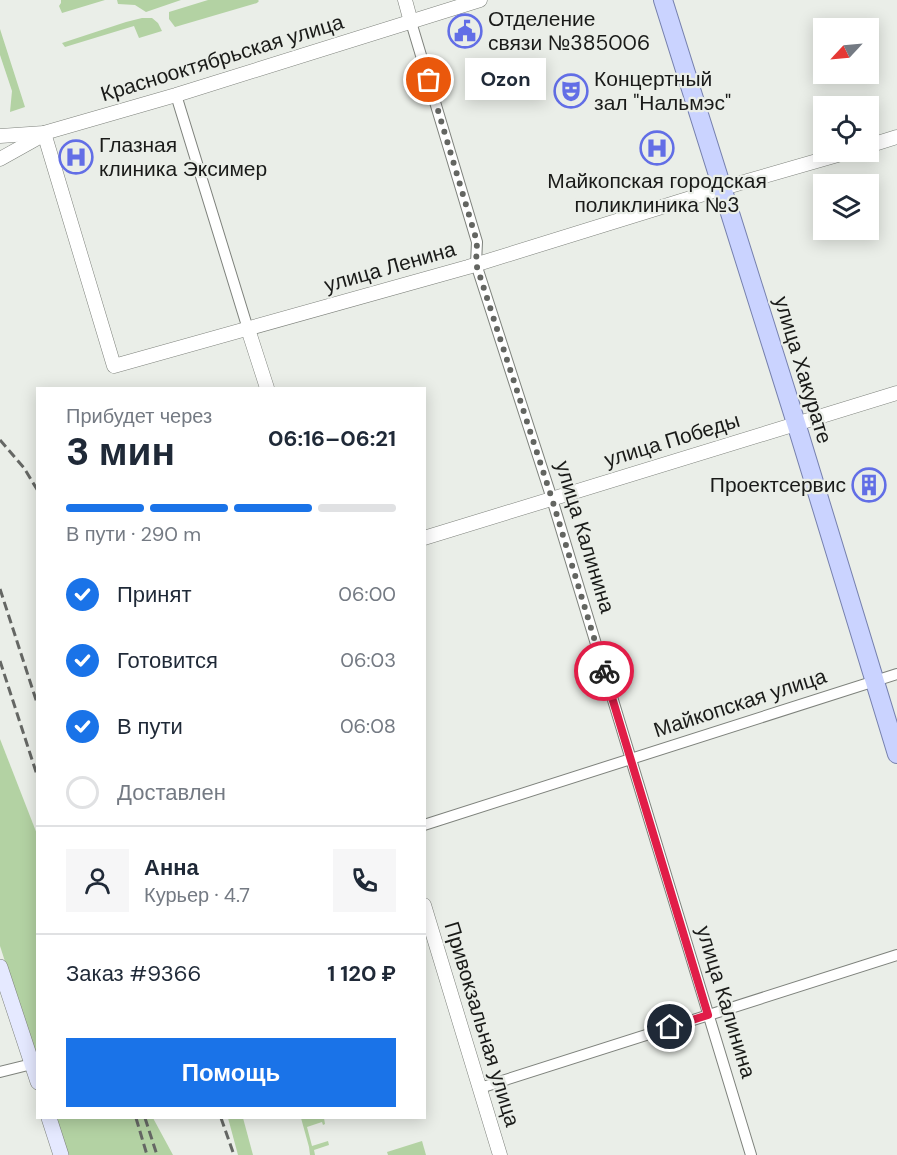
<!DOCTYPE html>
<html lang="ru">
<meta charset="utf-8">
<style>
body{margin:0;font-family:"DM Sans",sans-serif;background:#f6f6f7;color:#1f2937;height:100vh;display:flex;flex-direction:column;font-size:22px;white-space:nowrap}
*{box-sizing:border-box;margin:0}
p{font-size:20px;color:#747a83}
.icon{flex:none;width:33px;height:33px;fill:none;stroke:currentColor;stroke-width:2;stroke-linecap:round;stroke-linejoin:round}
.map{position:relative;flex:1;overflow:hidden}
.details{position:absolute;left:36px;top:387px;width:390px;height:732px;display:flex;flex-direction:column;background:#fff;border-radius:0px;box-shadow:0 3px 15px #0003}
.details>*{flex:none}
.needle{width:39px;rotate:244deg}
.tools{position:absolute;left:813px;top:18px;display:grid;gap:12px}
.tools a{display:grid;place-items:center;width:66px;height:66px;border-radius:0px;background:#fff;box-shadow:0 3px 15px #0003;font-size:30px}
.pin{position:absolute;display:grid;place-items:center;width:51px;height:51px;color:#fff;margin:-26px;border:3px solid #fff;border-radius:50%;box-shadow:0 2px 6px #0007}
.courier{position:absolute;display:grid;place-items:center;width:60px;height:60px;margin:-30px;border:4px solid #e11d48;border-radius:50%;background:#fff;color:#222;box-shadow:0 2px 8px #0007}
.bubble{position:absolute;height:42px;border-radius:0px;background:#fff;box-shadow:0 3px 15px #0003;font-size:20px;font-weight:700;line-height:42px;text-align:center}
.headline em{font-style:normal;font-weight:700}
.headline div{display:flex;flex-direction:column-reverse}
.headline{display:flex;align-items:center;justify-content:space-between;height:102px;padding:0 30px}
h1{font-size:39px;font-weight:700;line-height:45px}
.bar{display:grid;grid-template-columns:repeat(4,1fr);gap:9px 6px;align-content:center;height:72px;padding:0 30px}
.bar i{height:8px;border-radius:4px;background:#e0e1e3}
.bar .active{background:#1a73e8}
.bar p{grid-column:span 4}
.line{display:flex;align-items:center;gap:15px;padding:0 30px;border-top:2px solid #e0e1e3}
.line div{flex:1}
.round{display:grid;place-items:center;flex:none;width:63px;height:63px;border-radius:0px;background:#f6f6f7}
ol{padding:0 30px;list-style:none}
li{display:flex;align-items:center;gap:18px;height:66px}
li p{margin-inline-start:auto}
li .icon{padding:6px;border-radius:50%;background:#1a73e8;color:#fff;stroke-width:4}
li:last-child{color:#747a83}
li i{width:33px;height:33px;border:3px solid #e0e1e3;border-radius:50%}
.primary-button{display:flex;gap:12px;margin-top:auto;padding:12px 30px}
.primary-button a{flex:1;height:69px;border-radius:0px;background:#1a73e8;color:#fff;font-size:24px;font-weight:700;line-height:69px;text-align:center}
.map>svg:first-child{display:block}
.green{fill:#b3d2a3}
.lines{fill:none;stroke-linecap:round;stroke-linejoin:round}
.minor-casing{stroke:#7e827c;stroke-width:12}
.tertiary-casing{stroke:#7e827c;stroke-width:15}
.secondary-casing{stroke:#7e827c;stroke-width:16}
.primary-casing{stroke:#7680ae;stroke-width:20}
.minor{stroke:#fff;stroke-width:10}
.tertiary{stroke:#fff;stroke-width:14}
.secondary{stroke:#e5e9ff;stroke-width:15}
.primary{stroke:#cad3ff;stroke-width:18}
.rail{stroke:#656764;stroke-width:3;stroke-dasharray:9 4.5;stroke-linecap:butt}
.done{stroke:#636561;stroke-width:6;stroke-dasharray:0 10.8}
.route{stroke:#e11d48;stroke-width:8}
.labels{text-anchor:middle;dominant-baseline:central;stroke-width:4.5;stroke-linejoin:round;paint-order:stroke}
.poi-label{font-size:21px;fill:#1a1b19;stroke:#eaeee8;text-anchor:start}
.street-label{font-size:21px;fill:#1a1b19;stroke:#eaeee8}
</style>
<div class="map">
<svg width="897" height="1155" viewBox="0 0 897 1155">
<rect width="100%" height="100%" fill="#eaeee8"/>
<g class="green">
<path d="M 61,0 L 105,0 L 62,13 L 59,6 L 61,3 Z"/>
<path d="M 117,0 L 181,0 L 146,12 L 135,5 L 118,4 Z"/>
<path d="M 208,0 L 258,0 L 259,1 L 257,3 L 175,27 L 169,19 L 169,12 Z"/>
<path d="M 142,18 L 152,18 L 158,23 L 162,31 L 139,38 L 134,26 L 65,47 L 62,43 L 126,22 Z"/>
<path d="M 0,29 L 25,107 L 10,112 L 12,91 L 0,55 Z"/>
<path d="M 0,739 L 37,834 L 37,1060 L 0,946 Z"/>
<path d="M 56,1118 L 153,1118 L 173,1155 L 68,1155 Z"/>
<path d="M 228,1118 L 243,1118 L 253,1155 L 238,1155 Z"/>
<path d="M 301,1118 L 324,1118 L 325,1124 L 323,1125 L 322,1122 L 307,1127 L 312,1146 L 328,1141 L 329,1145 L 314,1150 L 315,1155 L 310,1155 L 309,1147 Z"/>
<path d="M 422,1141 L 426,1155 L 388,1155 L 387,1152 Z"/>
</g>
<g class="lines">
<g class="minor-casing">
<g id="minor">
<path d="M 411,22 L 477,242 L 476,264 L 552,499 L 751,1155"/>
<path d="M 176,95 L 248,329"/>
<path d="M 424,825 L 897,674"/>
<path d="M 0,1072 L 32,1064"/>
<path d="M 480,1088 L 897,955"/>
</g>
</g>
<g class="tertiary-casing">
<g id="tertiary">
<path d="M 405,0 L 411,22"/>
<path d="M 44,133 L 114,366 L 468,267 L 723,188 L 848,152"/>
<path d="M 0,136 L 44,133 L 176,95 L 480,0"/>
<path d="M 868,146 L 897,137"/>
<path d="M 0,159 L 43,135"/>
<path d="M 248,329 L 267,388"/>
<path d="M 424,538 L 897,393"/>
<path d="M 424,905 L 500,1155"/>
</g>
</g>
<g class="secondary-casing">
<g id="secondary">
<path d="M 0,967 L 38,1082"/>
<path d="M 49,1118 L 61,1155"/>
</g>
</g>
<g class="primary-casing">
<path id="primary" d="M 663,0 L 796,423 L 897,754"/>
</g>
<use href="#minor" class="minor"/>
<use href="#tertiary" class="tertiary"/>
<use href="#secondary" class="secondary"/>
<use href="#primary" class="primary"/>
<g class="rail">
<path d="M 0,440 L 24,468 L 38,491"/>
<path d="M 0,589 L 38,706"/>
<path d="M 0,661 L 38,778"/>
<path d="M 136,1118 L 147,1155"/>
<path d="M 145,1118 L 157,1155"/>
<path d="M 221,1118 L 234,1155"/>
</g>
</g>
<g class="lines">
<path class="done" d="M 429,80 L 477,242 L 476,264 L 552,499 L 604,671"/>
<path class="route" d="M 604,671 L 708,1015 L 670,1027"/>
</g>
<defs>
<g id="civic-ring" transform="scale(1.725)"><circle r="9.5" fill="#eaeee8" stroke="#626ee6" stroke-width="1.5"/><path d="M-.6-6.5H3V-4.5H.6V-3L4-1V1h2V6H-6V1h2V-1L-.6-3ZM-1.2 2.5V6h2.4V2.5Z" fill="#626ee6"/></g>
<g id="theatre-ring" transform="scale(1.725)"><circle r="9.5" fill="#eaeee8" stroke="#626ee6" stroke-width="1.5"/><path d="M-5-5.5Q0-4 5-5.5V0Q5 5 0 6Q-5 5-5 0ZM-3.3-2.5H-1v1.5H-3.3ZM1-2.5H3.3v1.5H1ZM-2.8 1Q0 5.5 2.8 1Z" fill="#626ee6"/></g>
<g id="hospital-ring" transform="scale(1.725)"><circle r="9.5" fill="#eaeee8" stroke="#626ee6" stroke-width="1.5"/><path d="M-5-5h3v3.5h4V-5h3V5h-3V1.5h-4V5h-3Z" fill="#626ee6"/></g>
<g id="building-ring" transform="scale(1.725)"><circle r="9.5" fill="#eaeee8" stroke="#626ee6" stroke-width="1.5"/><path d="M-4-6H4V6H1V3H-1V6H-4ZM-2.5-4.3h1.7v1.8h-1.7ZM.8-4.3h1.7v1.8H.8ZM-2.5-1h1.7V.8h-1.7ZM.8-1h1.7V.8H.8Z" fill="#626ee6"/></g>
</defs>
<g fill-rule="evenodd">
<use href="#civic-ring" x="465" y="31"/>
<use href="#theatre-ring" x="571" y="91"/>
<use href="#hospital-ring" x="657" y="148"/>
<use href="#hospital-ring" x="76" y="157"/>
<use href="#building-ring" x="869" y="485"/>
</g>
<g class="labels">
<g class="poi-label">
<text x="488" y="19">Отделение<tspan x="488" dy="24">связи №385006</tspan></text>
<text x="594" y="79">Концертный<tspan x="594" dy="24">зал "Нальмэс"</tspan></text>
<text x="99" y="145">Глазная<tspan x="99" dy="24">клиника Эксимер</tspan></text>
<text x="657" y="181" text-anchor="middle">Майкопская городская<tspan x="657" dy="24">поликлиника №3</tspan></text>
<text x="846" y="485" text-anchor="end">Проектсервис</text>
</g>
<g class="street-label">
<text transform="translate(222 58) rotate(-17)">Краснооктябрьская улица</text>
<text transform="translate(390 267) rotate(-16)">улица Ленина</text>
<text transform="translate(803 370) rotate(73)">улица Хакурате</text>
<text transform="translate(672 440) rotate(-17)">улица Победы</text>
<text transform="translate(585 537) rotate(73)">улица Калинина</text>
<text transform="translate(740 703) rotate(-18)">Майкопская улица</text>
<text transform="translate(726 1002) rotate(73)">улица Калинина</text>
<text transform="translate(482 1024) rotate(73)">Привокзальная улица</text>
</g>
</g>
</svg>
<div class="tools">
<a><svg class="needle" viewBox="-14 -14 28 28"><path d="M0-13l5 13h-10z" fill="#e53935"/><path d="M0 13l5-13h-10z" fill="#747a83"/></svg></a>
<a><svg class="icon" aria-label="locate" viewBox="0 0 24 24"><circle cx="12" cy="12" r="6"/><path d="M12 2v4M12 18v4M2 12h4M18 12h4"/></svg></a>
<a><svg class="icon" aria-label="layers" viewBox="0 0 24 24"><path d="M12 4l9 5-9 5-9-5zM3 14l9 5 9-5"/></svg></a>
</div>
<div class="pin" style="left:429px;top:80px;background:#ea580c"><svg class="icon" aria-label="bag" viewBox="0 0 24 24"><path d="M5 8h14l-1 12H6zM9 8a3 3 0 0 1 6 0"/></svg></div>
<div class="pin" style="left:670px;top:1027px;background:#1f2937"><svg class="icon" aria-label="home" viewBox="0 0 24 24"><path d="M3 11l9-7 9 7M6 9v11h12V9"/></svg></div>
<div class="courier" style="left:604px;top:671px"><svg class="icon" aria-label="bike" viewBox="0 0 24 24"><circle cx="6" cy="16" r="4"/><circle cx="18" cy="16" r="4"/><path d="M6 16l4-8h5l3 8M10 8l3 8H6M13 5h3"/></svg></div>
<div class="bubble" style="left:465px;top:58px;width:81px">Ozon</div>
<section class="details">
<div class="headline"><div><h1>3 мин</h1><p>Прибудет через</p></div><em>06:16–06:21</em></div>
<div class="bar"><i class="active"></i><i class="active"></i><i class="active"></i><i></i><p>В пути · 290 m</p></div>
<ol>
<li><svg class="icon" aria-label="check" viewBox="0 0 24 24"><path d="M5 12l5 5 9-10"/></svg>Принят<p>06:00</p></li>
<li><svg class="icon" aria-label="check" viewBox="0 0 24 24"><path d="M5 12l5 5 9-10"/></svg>Готовится<p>06:03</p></li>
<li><svg class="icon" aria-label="check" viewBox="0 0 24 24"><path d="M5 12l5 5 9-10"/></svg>В пути<p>06:08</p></li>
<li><i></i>Доставлен</li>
</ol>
<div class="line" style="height:108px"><a class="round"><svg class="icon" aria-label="person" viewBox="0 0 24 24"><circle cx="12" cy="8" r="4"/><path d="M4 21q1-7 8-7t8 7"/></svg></a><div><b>Анна</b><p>Курьер · 4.7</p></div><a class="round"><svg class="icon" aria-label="phone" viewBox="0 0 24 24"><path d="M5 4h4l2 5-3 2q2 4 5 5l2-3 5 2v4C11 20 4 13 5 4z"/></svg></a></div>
<div class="line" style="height:78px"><div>Заказ #9366</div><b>1 120 ₽</b></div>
<div class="primary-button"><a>Помощь</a></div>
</section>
</div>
